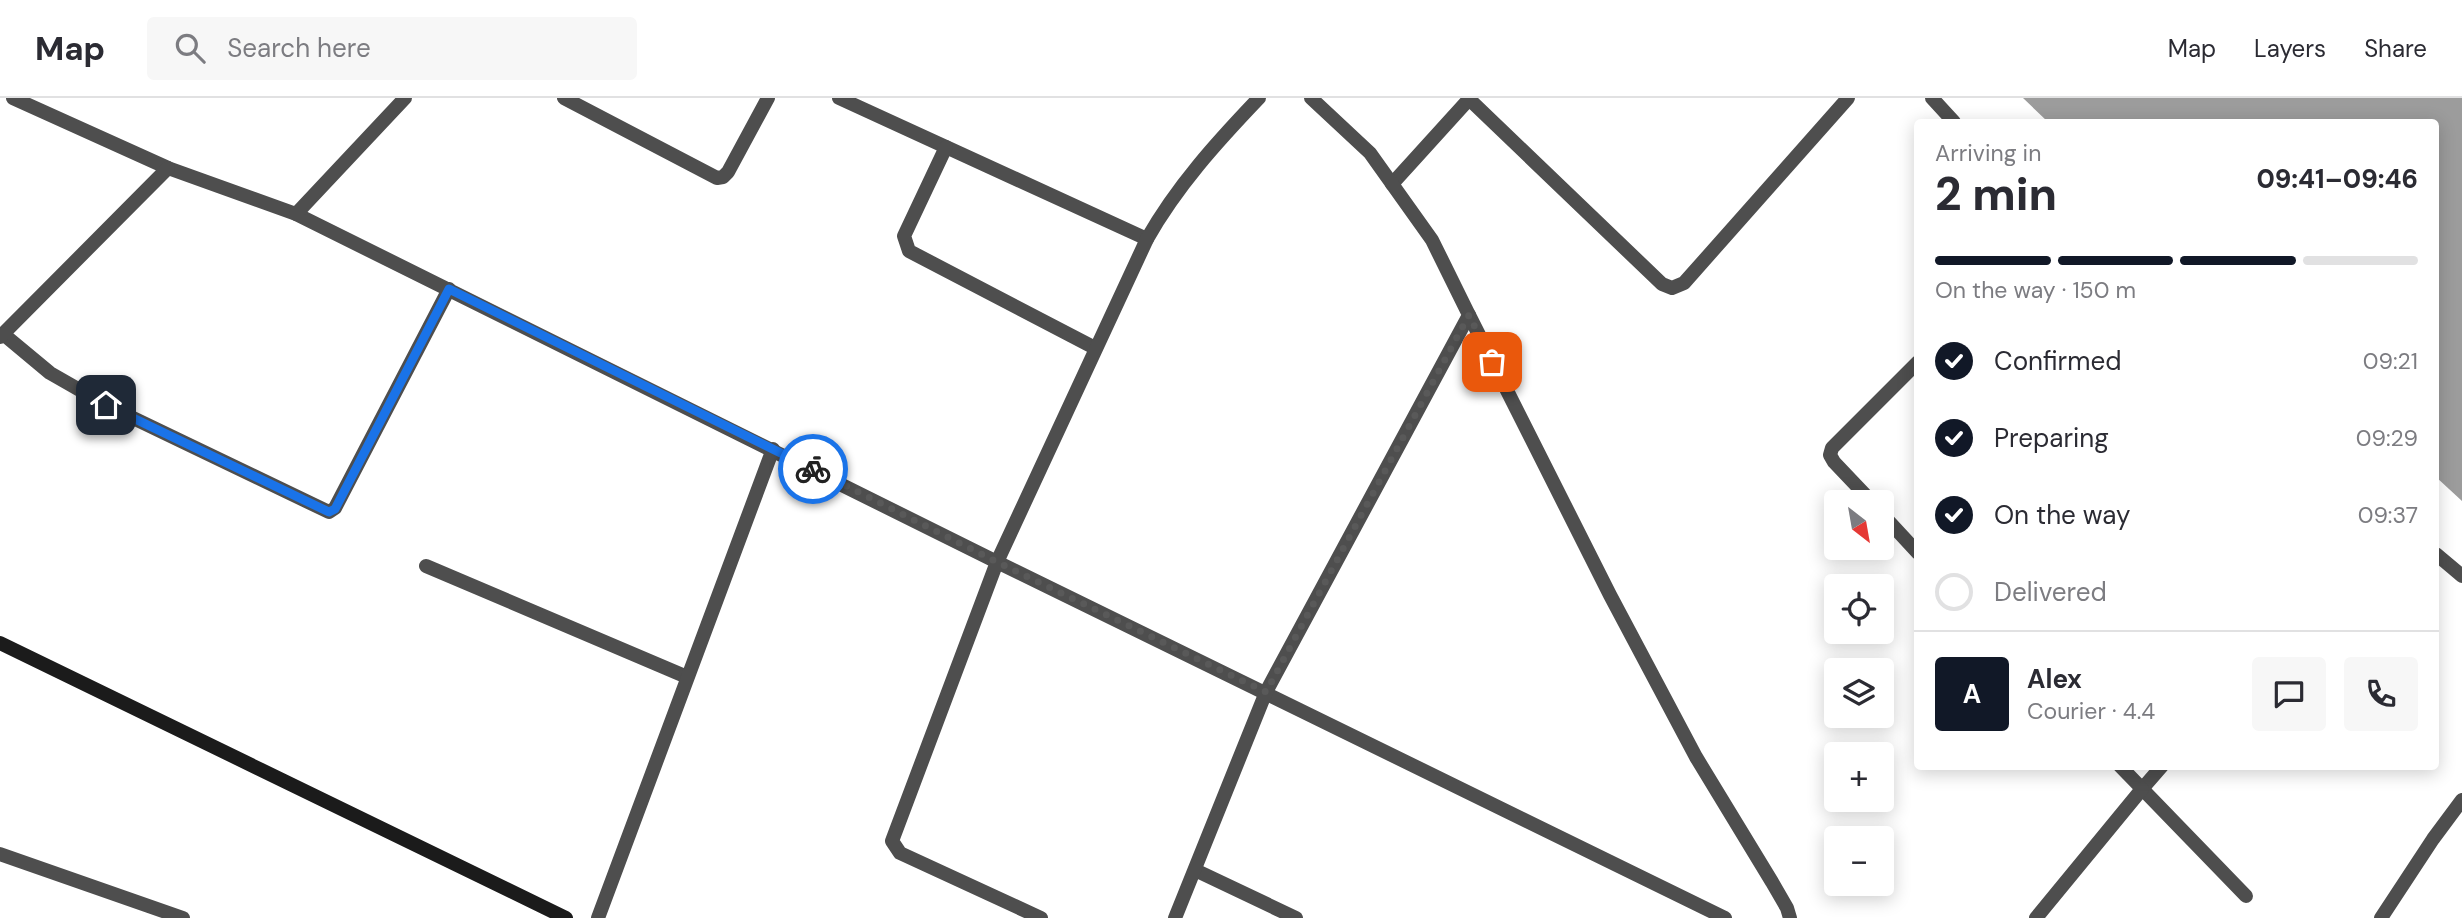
<!DOCTYPE html>
<meta charset="utf-8">
<style>
body{margin:0;font-family:"DM Sans",sans-serif;background:#f7f7f7;color:#2b2b33;height:100vh;display:flex;flex-direction:column;font-size:26px;white-space:nowrap}
*{box-sizing:border-box;margin:0}
p{font-size:23px;color:#7c7c81}
.icon{flex:none;width:38px;height:38px;fill:none;stroke:currentColor;stroke-width:2;stroke-linecap:round;stroke-linejoin:round}
.map{position:relative;flex:1;overflow:hidden}
.drawer{position:absolute;left:1914px;top:21px;width:525px;height:651px;display:flex;flex-direction:column;background:#fff;border-radius:7px;box-shadow:0 4px 18px #0003}
.drawer>*{flex:none}
.needle{width:46px;rotate:149deg}
.buttons{position:absolute;left:1824px;top:392px;display:grid;gap:14px}
.buttons a{display:grid;place-items:center;width:70px;height:70px;border-radius:7px;background:#fff;box-shadow:0 4px 18px #0003;font-size:35px}
.pin{position:absolute;display:grid;place-items:center;width:60px;height:60px;color:#fff;margin:-30px;border-radius:14px;box-shadow:0 4px 10px #0006}
.courier{position:absolute;display:grid;place-items:center;width:70px;height:70px;margin:-35px;border:5px solid #1a73e8;border-radius:50%;background:#fff;color:#222;box-shadow:0 2px 9px #0007}
.overview em{font-style:normal;font-weight:800}
.overview div{display:flex;flex-direction:column-reverse}
.overview{display:flex;align-items:center;justify-content:space-between;height:119px;padding:0 21px}
h1{font-size:46px;font-weight:800;line-height:52px}
.bar{display:grid;grid-template-columns:repeat(4,1fr);gap:10px 7px;align-content:center;height:84px;padding:0 21px}
.bar i{height:9px;border-radius:5px;background:#e1e1e2}
.bar .selected{background:#111827}
.bar p{grid-column:span 4}
.line{display:flex;align-items:center;gap:18px;padding:0 21px;border-top:2px solid #e1e1e2}
.line div{flex:1}
.round{display:grid;place-items:center;flex:none;width:74px;height:74px;border-radius:7px;background:#f7f7f7}
ol{padding:0 21px;list-style:none}
li{display:flex;align-items:center;gap:21px;height:77px}
li p{margin-inline-start:auto}
li .icon{padding:7px;border-radius:50%;background:#111827;color:#fff;stroke-width:4}
li:last-child{color:#7c7c81}
li i{width:38px;height:38px;border:4px solid #e1e1e2;border-radius:50%}
header{display:flex;align-items:center;gap:42px;box-sizing:border-box;height:98px;padding:0 35px;background:#fff;border-bottom:2px solid #e1e1e2}
header strong{font-size:33px}
nav{display:flex;gap:38px;margin-inline-start:auto;font-size:24px}
.search{width:490px;height:63px;background:#f7f7f7;display:flex;align-items:center;gap:18px;box-sizing:border-box;padding:0 24px;border-radius:7px;color:#7c7c81;font-size:26px}
.map>svg:first-child{display:block}
.water{fill:#9c9c9c}
.lines{fill:none;stroke-linecap:round;stroke-linejoin:round}
.lane{stroke:#4e4e4e;stroke-width:14}
.street{stroke:#4e4e4e;stroke-width:14}
.secondary{stroke:#1b1b1b;stroke-width:14}
.done{stroke:#595959;stroke-width:7;stroke-dasharray:0 12.6}
.route{stroke:#1a73e8;stroke-width:9}
</style>
<header>
<strong>Map</strong>
<div class="search"><svg class="icon" aria-label="search" viewBox="0 0 24 24"><circle cx="10" cy="10" r="6"/><path d="M15 15l6 6"/></svg>Search here</div>
<nav><a>Map</a><a>Layers</a><a>Share</a></nav>
</header>
<div class="map">
<svg width="2462" height="820" viewBox="0 0 2462 820">
<rect width="100%" height="100%" fill="#fff"/>
<path class="water" d="M 2023,0 L 2462,0 L 2462,403 L 2436,379 L 2436,24 L 2048,24 Z"/>
<g class="lines">
<g class="lane">
<path d="M 564,0 L 717,80 L 723,79 L 728,74 L 768,0"/>
<path d="M 2142,691 L 2162,668"/>
</g>
<g class="street">
<path d="M 13,0 L 168,70 L 296,116 L 997,464 L 1725,820"/>
<path d="M 839,0 L 1147,141"/>
<path d="M 1932,0 L 1954,24"/>
<path d="M 1469,1 L 1662,186 L 1672,190 L 1684,185 L 1848,0"/>
<path d="M 946,49 L 904,138 L 909,153 L 1095,250"/>
<path d="M 1392,86 L 1470,0"/>
<path d="M 296,116 L 405,0"/>
<path d="M 1469,217 L 1610,497 L 1696,659 L 1772,784 L 1787,810 L 1790,820"/>
<path d="M 3,236 L 50,275 L 106,307 L 329,414 L 335,410 L 449,191"/>
<path d="M 0,239 L 168,70"/>
<path d="M 1872,404 L 1834,364 L 1830,357 L 1832,350 L 1918,264"/>
<path d="M 1881,415 L 1918,455"/>
<path d="M 2436,456 L 2462,478"/>
<path d="M 426,468 L 687,579"/>
<path d="M 2120,668 L 2246,798"/>
<path d="M 0,756 L 183,820"/>
<path d="M 1195,772 L 1296,820"/>
<path d="M 598,820 L 773,351"/>
<path d="M 1041,820 L 900,755 L 892,743 L 997,464 L 1147,141 C 1177,88 1217,44 1259,0"/>
<path d="M 1175,820 L 1266,594 L 1469,217 L 1432,142 L 1370,55 L 1311,0"/>
<path d="M 2036,820 L 2142,691"/>
<path d="M 2381,820 L 2433,741 L 2462,702"/>
</g>
<path class="secondary" d="M 0,545 L 566,820"/>
</g>
<g class="lines">
<path class="done" d="M 813,371 L 997,464 L 1266,594 L 1469,217 L 1492,264"/>
<path class="route" d="M 106,307 L 329,414 L 335,411 L 449,191 L 813,371"/>
</g>
</svg>
<div class="buttons">
<a><svg class="needle" viewBox="-14 -14 28 28"><path d="M0-13l5 13h-10z" fill="#e53935"/><path d="M0 13l5-13h-10z" fill="#7c7c81"/></svg></a>
<a><svg class="icon" aria-label="locate" viewBox="0 0 24 24"><circle cx="12" cy="12" r="6"/><path d="M12 2v4M12 18v4M2 12h4M18 12h4"/></svg></a>
<a><svg class="icon" aria-label="layers" viewBox="0 0 24 24"><path d="M12 4l9 5-9 5-9-5zM3 14l9 5 9-5"/></svg></a>
<a>+</a>
<a>−</a>
</div>
<div class="pin" style="left:1492px;top:264px;background:#ea580c"><svg class="icon" aria-label="bag" viewBox="0 0 24 24"><path d="M5 8h14l-1 12H6zM9 8a3 3 0 0 1 6 0"/></svg></div>
<div class="pin" style="left:106px;top:307px;background:#1f2937"><svg class="icon" aria-label="home" viewBox="0 0 24 24"><path d="M3 11l9-7 9 7M6 9v11h12V9"/></svg></div>
<div class="courier" style="left:813px;top:371px"><svg class="icon" aria-label="bike" viewBox="0 0 24 24"><circle cx="6" cy="16" r="4"/><circle cx="18" cy="16" r="4"/><path d="M6 16l4-8h5l3 8M10 8l3 8H6M13 5h3"/></svg></div>
<section class="drawer">
<div class="overview"><div><h1>2 min</h1><p>Arriving in</p></div><em>09:41–09:46</em></div>
<div class="bar"><i class="selected"></i><i class="selected"></i><i class="selected"></i><i></i><p>On the way · 150 m</p></div>
<ol>
<li><svg class="icon" aria-label="check" viewBox="0 0 24 24"><path d="M5 12l5 5 9-10"/></svg>Confirmed<p>09:21</p></li>
<li><svg class="icon" aria-label="check" viewBox="0 0 24 24"><path d="M5 12l5 5 9-10"/></svg>Preparing<p>09:29</p></li>
<li><svg class="icon" aria-label="check" viewBox="0 0 24 24"><path d="M5 12l5 5 9-10"/></svg>On the way<p>09:37</p></li>
<li><i></i>Delivered</li>
</ol>
<div class="line" style="height:126px"><b class="round" style="background:#111827;color:#fff">A</b><div><b>Alex</b><p>Courier · 4.4</p></div><a class="round"><svg class="icon" aria-label="chat" viewBox="0 0 24 24"><path d="M4 5h16v11H9l-5 4z"/></svg></a><a class="round"><svg class="icon" aria-label="phone" viewBox="0 0 24 24"><path d="M5 4h4l2 5-3 2q2 4 5 5l2-3 5 2v4C11 20 4 13 5 4z"/></svg></a></div>
</section>
</div>
